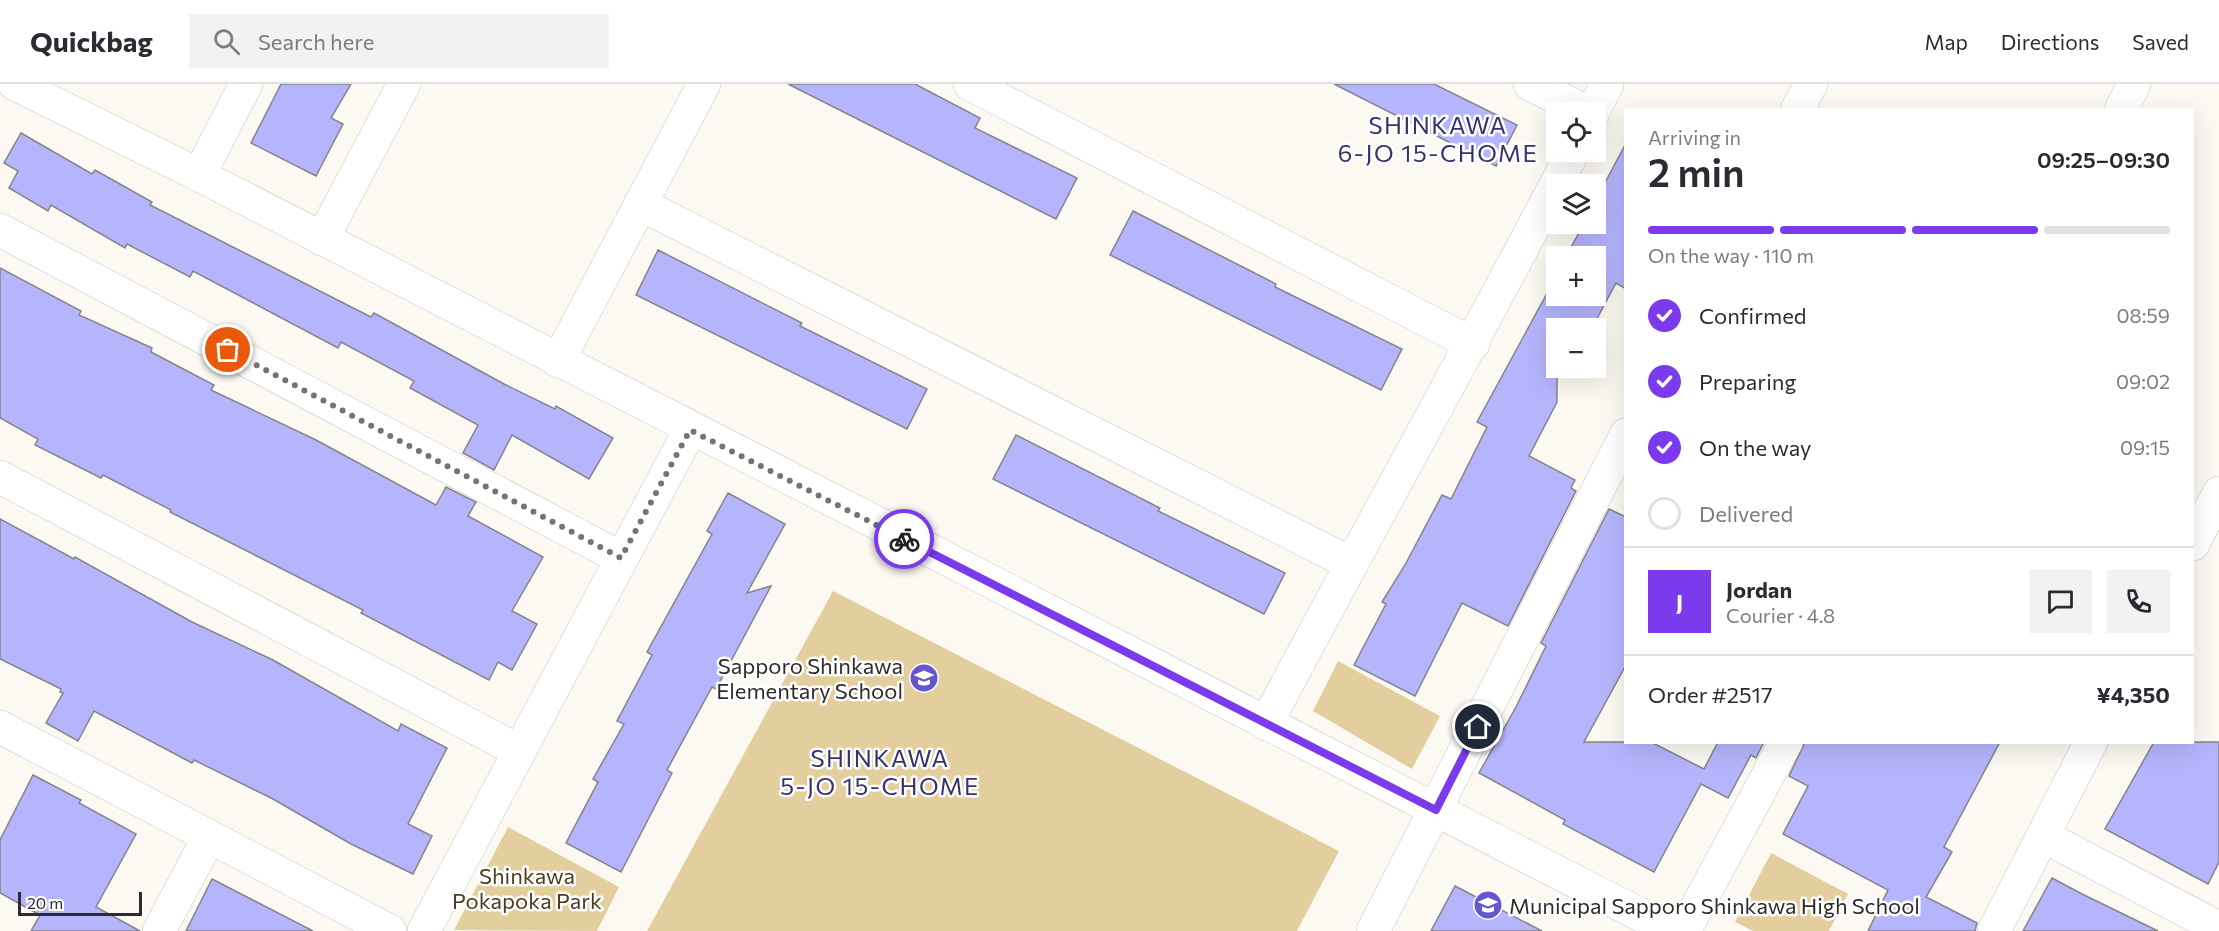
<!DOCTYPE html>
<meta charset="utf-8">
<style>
body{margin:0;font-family:Commissioner,sans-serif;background:#f2f2f3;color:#2b2b33;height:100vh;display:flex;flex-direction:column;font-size:22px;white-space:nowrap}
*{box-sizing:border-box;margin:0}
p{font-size:20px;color:#7c7c81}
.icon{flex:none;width:33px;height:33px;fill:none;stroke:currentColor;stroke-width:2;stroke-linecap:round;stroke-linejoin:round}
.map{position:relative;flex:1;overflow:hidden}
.sheet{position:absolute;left:1624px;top:24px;width:570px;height:636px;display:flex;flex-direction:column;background:#fff;border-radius:0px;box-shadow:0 6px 24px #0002}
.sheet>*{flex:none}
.controls{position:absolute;left:1546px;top:18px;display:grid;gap:12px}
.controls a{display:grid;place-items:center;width:60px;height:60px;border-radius:0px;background:#fff;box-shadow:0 6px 24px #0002;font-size:30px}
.scale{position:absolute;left:18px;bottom:15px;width:124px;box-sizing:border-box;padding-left:6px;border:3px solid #2d2c2a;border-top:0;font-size:16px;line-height:21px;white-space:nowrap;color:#2d2c2a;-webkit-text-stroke:4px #fff;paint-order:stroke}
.pin{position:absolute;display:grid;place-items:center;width:51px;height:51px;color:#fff;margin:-26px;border:3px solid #fff;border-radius:50%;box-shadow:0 2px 6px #0007}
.courier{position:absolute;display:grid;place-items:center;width:60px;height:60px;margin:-30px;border:4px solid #7c3aed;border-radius:50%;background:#fff;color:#222;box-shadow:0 2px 8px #0007}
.overview em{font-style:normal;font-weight:600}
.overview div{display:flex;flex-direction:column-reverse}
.overview{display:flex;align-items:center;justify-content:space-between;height:102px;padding:0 24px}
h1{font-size:39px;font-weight:600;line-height:45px}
.bar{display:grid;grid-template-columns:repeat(4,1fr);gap:9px 6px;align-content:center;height:72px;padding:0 24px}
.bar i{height:8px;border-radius:4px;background:#e1e1e2}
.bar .selected{background:#7c3aed}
.bar p{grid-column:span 4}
.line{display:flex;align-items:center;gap:15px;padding:0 24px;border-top:2px solid #e1e1e2}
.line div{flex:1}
.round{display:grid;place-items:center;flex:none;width:63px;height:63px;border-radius:0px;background:#f2f2f3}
ol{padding:0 24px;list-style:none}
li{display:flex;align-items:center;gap:18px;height:66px}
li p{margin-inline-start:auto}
li .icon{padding:6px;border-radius:50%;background:#7c3aed;color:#fff;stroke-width:4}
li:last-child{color:#7c7c81}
li i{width:33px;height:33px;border:3px solid #e1e1e2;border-radius:50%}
header{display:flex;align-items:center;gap:36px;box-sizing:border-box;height:84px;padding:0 30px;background:#fff;border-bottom:2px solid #e1e1e2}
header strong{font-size:28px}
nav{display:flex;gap:33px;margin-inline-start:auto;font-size:21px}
.search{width:420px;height:54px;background:#f2f2f3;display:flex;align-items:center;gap:15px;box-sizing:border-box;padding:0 21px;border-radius:0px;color:#7c7c81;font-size:22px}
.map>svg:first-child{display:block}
.green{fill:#e3ce9d}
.building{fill:#b5b5fd;stroke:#848489;stroke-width:1.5}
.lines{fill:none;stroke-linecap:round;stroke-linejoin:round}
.minor-casing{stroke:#cac7c1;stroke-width:34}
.minor{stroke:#fff;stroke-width:33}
.done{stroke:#757470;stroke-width:6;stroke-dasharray:0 10.8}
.route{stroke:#7c3aed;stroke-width:8}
.labels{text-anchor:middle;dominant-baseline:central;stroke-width:5;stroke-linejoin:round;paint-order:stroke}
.poi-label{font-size:22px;fill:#2d2c2a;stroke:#fff;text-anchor:end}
.park-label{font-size:22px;fill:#4b3d1c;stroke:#fff}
.neighbourhood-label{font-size:24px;letter-spacing:1.5px;fill:#37316d;stroke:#fff}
</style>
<header>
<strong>Quickbag</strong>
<div class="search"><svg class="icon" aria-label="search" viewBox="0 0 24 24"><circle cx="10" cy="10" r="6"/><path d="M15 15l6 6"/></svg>Search here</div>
<nav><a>Map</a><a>Directions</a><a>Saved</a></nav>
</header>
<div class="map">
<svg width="2219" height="847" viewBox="0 0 2219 847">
<rect width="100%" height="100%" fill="#fcf9f3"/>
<g class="green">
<path d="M 833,507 L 1339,767 L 1297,847 L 647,847 Z"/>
<path d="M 1338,577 L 1440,632 L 1412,685 L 1313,627 Z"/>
<path d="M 508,743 L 619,803 L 597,847 L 454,846 Z"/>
<path d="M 1771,769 L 1848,810 L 1829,847 L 1753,847 L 1735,838 Z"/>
</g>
<g class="building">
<path d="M 281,0 L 351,0 L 331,34 L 343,40 L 316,92 L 251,59 Z"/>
<path d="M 788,0 L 915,0 L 980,34 L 975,44 L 1077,94 L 1056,135 Z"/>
<path d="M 1334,0 L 1434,0 L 1517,41 L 1496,82 Z"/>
<path d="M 21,49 L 92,90 L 95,86 L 152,118 L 150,121 L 371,233 L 374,229 L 504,300 L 555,325 L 556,322 L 613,354 L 589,395 L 512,351 L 494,386 L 463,369 L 478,341 L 410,304 L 414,297 L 341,258 L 338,264 L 193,187 L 190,193 L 127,160 L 125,164 L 51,121 L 48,127 L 9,104 L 18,87 L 4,79 Z"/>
<path d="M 1626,59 L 1626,205 L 1616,199 L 1592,244 L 1557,244 L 1557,318 L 1529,372 L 1575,396 L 1571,404 L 1576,407 L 1508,542 L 1462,519 L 1415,612 L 1354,581 L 1386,520 L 1382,518 L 1405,481 L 1442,411 L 1451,415 L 1487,343 L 1477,338 L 1557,191 L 1557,212 L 1596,212 L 1596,172 L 1566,172 L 1584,140 L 1596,140 L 1596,116 Z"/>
<path d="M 1133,127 L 1276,200 L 1275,203 L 1402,265 L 1381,306 L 1110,171 Z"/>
<path d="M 658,166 L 802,239 L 800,242 L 927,305 L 907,345 L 636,211 Z"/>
<path d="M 0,184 L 81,227 L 79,231 L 152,264 L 151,268 L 214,301 L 211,306 L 316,356 L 436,421 L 446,403 L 476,418 L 468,432 L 543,473 L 512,527 L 537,540 L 512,586 L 498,578 L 489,596 L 361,529 L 363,526 L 170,428 L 171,426 L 103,391 L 101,394 L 35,361 L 38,355 L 0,334 Z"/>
<path d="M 1016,351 L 1160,424 L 1158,427 L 1285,489 L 1264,530 L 993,395 Z"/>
<path d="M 728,409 L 785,440 L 747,509 L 771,502 L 716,605 L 712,603 L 667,686 L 672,689 L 621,788 L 566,759 L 598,698 L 593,695 L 624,640 L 617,637 L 652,571 L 647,568 L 712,450 L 707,447 Z"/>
<path d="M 1609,425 L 1626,433 L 1626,581 L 1584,658 L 1651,658 L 1704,685 L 1718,658 L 1764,658 L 1756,674 L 1751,671 L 1728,714 L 1701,700 L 1654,788 L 1563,740 L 1565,736 L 1479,689 L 1516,623 L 1546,562 L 1541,559 Z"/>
<path d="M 0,435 L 74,475 L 75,473 L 192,538 L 273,576 L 398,647 L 401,640 L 447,664 L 408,740 L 432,752 L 413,790 L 351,760 L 273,715 L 194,676 L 192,679 L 94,627 L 78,657 L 46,639 L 63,609 L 60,608 L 61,605 L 0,575 Z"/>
<path d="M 1805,658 L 2000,658 L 1944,763 L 1952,768 L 1926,813 L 1977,839 L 1975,847 L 1868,847 L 1888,806 L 1783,750 L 1808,702 L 1789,692 Z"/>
<path d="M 2154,658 L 2219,658 L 2219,778 L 2208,800 L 2105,745 Z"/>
<path d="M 33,691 L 81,716 L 79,719 L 136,750 L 96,823 L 140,847 L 31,847 L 40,831 L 0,809 L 0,756 Z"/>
<path d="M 2052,794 L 2082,810 L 2158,847 L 2023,847 Z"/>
<path d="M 212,795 L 313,847 L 186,847 Z"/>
<path d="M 1455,802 L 1542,847 L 1431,847 Z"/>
</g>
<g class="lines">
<g class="minor-casing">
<g id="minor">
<path d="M 15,0 L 199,91 L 1672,847"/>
<path d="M 970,0 L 1473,260"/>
<path d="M 1530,0 L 1587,28"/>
<path d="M 1797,26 L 1811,0"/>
<path d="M 2121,26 L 2134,0"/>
<path d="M 1593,28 L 1607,0"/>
<path d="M 199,91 L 246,0"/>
<path d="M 640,120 L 1350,479"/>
<path d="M 0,146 L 621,474"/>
<path d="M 322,155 L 404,0"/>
<path d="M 558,277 L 704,0"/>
<path d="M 0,393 L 519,667"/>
<path d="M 2193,460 L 2219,409"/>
<path d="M 1266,640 C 1367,448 1473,260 1573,68"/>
<path d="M 0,643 L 390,847"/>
<path d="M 2043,752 L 2219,844"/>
<path d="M 159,847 L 209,753"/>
<path d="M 424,847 L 690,346"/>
<path d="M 1373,847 L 1626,351"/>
<path d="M 1684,847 L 1786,658"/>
<path d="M 1994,847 L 2091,658"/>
</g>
</g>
<use href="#minor" class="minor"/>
</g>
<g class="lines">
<path class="done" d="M 228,266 L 621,474 L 690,346 L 904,455"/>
<path class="route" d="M 904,455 L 1436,726 L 1478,643"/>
</g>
<defs>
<g id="school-disc" transform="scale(1.5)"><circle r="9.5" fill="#6456cf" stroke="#fff"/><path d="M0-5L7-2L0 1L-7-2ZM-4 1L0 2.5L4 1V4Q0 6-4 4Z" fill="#fff"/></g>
</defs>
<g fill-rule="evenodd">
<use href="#school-disc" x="924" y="594"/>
<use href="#school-disc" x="1488" y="821"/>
</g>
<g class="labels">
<g class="poi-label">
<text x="903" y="581">Sapporo Shinkawa<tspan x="903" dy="25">Elementary School</tspan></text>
<text x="1509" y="821" text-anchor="start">Municipal Sapporo Shinkawa High School</text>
</g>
<g class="park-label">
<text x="527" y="791">Shinkawa<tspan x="527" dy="25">Pokapoka Park</tspan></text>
</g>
<g class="neighbourhood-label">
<text x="1438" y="40">SHINKAWA<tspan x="1438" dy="28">6-JO 15-CHOME</tspan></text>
<text x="880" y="673">SHINKAWA<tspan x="880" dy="28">5-JO 15-CHOME</tspan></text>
</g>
</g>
</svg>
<div class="controls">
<a><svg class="icon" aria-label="locate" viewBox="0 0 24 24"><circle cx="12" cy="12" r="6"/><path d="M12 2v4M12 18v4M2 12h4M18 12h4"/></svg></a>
<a><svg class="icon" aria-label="layers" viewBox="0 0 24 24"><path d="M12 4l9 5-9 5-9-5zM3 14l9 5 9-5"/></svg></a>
<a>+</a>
<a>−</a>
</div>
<div class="scale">20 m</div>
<div class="pin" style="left:228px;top:266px;background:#ea580c"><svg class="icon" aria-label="bag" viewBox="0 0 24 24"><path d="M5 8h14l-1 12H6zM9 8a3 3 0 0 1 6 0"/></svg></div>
<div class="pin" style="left:1478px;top:643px;background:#1f2937"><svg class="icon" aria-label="home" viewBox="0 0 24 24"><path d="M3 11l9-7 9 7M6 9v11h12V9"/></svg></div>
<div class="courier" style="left:904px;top:455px"><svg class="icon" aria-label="bike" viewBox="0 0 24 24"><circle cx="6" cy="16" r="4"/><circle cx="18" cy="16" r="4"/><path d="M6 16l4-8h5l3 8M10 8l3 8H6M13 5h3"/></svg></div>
<section class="sheet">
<div class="overview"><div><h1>2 min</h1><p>Arriving in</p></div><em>09:25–09:30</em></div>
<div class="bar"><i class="selected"></i><i class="selected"></i><i class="selected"></i><i></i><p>On the way · 110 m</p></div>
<ol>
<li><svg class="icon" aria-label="check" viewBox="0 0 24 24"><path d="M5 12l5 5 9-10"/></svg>Confirmed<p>08:59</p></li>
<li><svg class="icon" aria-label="check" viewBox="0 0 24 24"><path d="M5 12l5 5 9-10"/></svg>Preparing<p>09:02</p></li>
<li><svg class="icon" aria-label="check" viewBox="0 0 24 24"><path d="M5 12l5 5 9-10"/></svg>On the way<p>09:15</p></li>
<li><i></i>Delivered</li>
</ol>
<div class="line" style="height:108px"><b class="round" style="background:#7c3aed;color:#fff">J</b><div><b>Jordan</b><p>Courier · 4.8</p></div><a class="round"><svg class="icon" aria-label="chat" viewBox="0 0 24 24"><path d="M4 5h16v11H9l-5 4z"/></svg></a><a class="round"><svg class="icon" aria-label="phone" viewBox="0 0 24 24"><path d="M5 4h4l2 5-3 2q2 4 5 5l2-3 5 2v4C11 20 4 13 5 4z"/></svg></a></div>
<div class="line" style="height:78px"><div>Order #2517</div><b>¥4,350</b></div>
</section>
</div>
